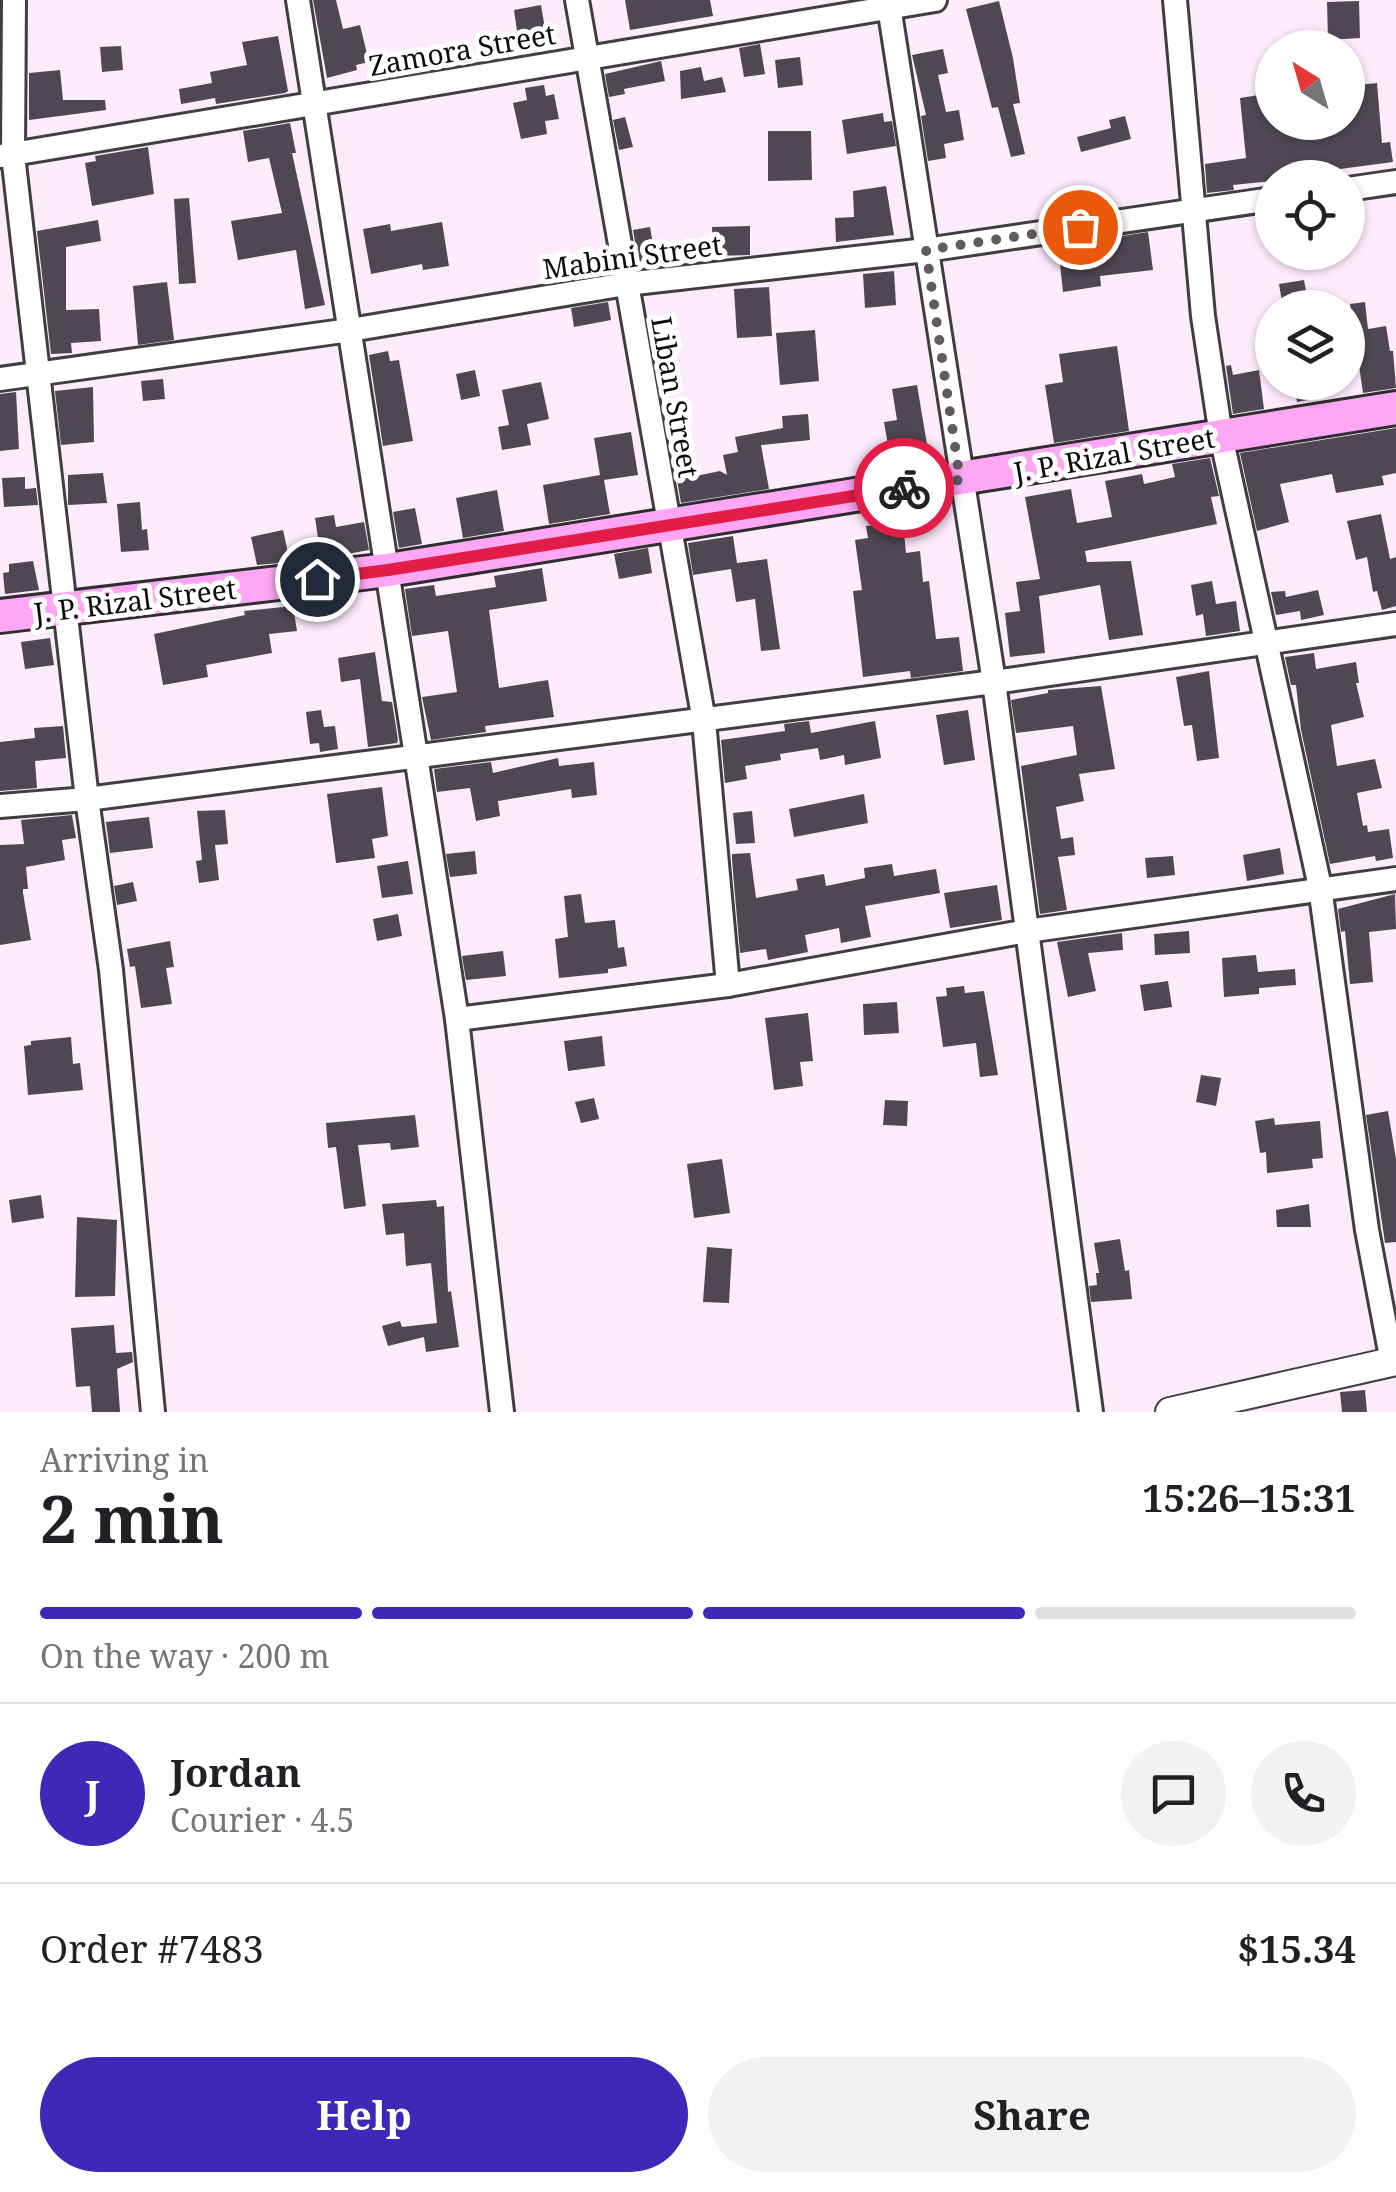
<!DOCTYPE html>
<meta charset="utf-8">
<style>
body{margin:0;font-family:"Noto Serif",serif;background:#f2f2f2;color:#202124;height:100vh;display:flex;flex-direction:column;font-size:38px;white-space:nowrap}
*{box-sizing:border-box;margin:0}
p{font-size:32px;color:#757577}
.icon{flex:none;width:55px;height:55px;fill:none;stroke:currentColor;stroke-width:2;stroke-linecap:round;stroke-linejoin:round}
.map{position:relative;height:1412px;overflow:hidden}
.drawer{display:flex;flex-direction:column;background:#fff;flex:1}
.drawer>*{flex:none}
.needle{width:65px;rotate:323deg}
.fabs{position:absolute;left:1255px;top:30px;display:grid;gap:20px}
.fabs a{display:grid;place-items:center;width:110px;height:110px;border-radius:50%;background:#fff;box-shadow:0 2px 8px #0004;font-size:50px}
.pin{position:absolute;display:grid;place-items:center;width:85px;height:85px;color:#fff;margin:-42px;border:5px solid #fff;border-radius:50%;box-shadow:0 2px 10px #0007}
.courier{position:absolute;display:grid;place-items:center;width:100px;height:100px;margin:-50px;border:8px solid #e11d48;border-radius:50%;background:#fff;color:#222;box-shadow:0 2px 12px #0007}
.head em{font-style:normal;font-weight:700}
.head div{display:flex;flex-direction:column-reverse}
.head{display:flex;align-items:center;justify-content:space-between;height:170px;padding:0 40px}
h1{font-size:65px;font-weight:700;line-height:75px}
.bar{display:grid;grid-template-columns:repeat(4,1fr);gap:15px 10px;align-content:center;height:120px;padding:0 40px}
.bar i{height:12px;border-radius:8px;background:#e0e0e0}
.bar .selected{background:#3e28b7}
.bar p{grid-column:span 4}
.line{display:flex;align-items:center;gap:25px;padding:0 40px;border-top:2px solid #e0e0e0}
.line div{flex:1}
.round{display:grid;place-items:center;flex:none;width:105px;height:105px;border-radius:52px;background:#f2f2f2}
.action{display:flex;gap:20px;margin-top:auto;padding:20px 40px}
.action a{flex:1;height:115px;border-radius:60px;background:#3e28b7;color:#fff;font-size:40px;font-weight:700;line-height:115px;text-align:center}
.action a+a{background:#f2f2f2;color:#202124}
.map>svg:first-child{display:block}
.building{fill:#4f4854}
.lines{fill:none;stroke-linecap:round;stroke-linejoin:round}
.minor-casing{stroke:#3f3f3f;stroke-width:28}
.tertiary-casing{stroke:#3f3f3f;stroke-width:32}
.secondary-casing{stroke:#2e2e2e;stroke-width:38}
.minor{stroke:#fff;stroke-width:22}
.tertiary{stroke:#fff;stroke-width:28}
.secondary{stroke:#fda7f5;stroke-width:32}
.done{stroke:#615a61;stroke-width:10;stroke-dasharray:0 18}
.route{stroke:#e11d48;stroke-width:12}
.labels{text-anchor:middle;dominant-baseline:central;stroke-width:10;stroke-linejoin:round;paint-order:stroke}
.street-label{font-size:28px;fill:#0c0c0c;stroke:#fff}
</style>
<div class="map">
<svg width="1396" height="1412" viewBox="0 0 1396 1412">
<rect width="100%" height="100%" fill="#ffebfe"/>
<g class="building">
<path d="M 313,0 L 336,0 L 343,29 L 360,25 L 369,62 L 356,65 L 357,70 L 327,78 Z"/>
<path d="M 625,0 L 710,0 L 713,16 L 630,30 Z"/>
<path d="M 999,1 L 1013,58 L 1020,103 L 1013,104 L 1025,154 L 1011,157 L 998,107 L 992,108 L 966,9 Z"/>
<path d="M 1359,1 L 1360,38 L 1328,40 L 1327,2 Z"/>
<path d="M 541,5 L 547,40 L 519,45 L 514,10 Z"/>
<path d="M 278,36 L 288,91 L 285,93 L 216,104 L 215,98 L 181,104 L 179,89 L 212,83 L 210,72 L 247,65 L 242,42 Z"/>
<path d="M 760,44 L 765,74 L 744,77 L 739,48 Z"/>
<path d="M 121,46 L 123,70 L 102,72 L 100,47 Z"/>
<path d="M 943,49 L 948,73 L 938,75 L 946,112 L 959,110 L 964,140 L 944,144 L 946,158 L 928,161 L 921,116 L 926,115 L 912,55 Z"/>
<path d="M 800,57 L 803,85 L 778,88 L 775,60 Z"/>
<path d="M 661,61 L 665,81 L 624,89 L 625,94 L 609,97 L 605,74 Z"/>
<path d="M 701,67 L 704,81 L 722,77 L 726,92 L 681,99 L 680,71 Z"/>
<path d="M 60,70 L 63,100 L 105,100 L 106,110 L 29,120 L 29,73 Z"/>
<path d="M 1377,83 L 1382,143 L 1390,142 L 1393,162 L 1272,178 L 1272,181 L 1233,185 L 1234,190 L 1207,193 L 1205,164 L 1246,158 L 1240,98 L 1272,93 L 1272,122 L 1351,122 L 1348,86 Z"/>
<path d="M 544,85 L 546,96 L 554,94 L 559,119 L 545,121 L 547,134 L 521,139 L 513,103 L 527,100 L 525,88 Z"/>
<path d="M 883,113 L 884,122 L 892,121 L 896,146 L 847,154 L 842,120 Z"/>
<path d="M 1125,116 L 1131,139 L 1081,152 L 1077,137 L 1111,128 L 1109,120 Z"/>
<path d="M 625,117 L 633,147 L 619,150 L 613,120 Z"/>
<path d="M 290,123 L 296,153 L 292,153 L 325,305 L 305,309 L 296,250 L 238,260 L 231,221 L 282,213 L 269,158 L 248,162 L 243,131 Z"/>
<path d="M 768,131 L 811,131 L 812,180 L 768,181 Z"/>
<path d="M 148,147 L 154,194 L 92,206 L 85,163 L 96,161 L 95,156 Z"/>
<path d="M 886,186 L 894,235 L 836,242 L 835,218 L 854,217 L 853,191 Z"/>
<path d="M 189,198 L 196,283 L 179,284 L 174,199 Z"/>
<path d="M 98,220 L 101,241 L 66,247 L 66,310 L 99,309 L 101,341 L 71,343 L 72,353 L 51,354 L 37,231 Z"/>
<path d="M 442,222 L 449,266 L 423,270 L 422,264 L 371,274 L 363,229 L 390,224 L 391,231 Z"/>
<path d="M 750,226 L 750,255 L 713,256 L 712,227 Z"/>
<path d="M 650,227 L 656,262 L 639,265 L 633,230 Z"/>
<path d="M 1148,232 L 1153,270 L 1100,276 L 1101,286 L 1063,292 L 1058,246 Z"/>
<path d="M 894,271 L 896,305 L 865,308 L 863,274 Z"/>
<path d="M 1304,280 L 1309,308 L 1283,308 L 1279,284 Z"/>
<path d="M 167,282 L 174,340 L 138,345 L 133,286 Z"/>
<path d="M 769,287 L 772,336 L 737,338 L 734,289 Z"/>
<path d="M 608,302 L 611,320 L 574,327 L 571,308 Z"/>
<path d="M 1365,302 L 1368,329 L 1386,326 L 1390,351 L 1393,351 L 1396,388 L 1363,393 L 1350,304 Z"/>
<path d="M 815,330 L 819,381 L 780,385 L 776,333 Z"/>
<path d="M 1117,346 L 1129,431 L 1054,443 L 1045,385 L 1063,382 L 1059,354 Z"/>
<path d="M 388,351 L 390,361 L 399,360 L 413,441 L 383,446 L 369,355 Z"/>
<path d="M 1231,365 L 1233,375 L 1259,370 L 1264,409 L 1233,414 L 1226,366 Z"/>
<path d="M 475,370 L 480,396 L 461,400 L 456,374 Z"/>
<path d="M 163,379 L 165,399 L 143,401 L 141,381 Z"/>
<path d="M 541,382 L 549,419 L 527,424 L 531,445 L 502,450 L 498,427 L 509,425 L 502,390 Z"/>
<path d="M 1294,382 L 1322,382 L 1324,397 L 1297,402 Z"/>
<path d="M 917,385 L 930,462 L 892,469 L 884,422 L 897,420 L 892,389 Z"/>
<path d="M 93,387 L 94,442 L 61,445 L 55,391 Z"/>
<path d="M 16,392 L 19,449 L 0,451 L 0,394 Z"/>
<path d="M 808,414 L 810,440 L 761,445 L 769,489 L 681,503 L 677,480 L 720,471 L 727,475 L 723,455 L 738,452 L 735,437 L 783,428 L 782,416 Z"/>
<path d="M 1396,428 L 1396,473 L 1382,476 L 1384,485 L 1336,493 L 1332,474 L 1280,484 L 1289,522 L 1257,531 L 1240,453 Z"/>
<path d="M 631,432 L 638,475 L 604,480 L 610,514 L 549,524 L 543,485 L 600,475 L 594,438 Z"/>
<path d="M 1210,458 L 1219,496 L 1211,497 L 1217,524 L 1085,551 L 1087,562 L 1131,561 L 1143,635 L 1109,640 L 1100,585 L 1039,596 L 1045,653 L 1010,657 L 1005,613 L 1020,611 L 1016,582 L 1040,579 L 1025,497 L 1071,489 L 1077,523 L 1112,517 L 1105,481 L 1142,474 L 1144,484 L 1175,477 L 1172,464 Z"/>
<path d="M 103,473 L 107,503 L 68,505 L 68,475 Z"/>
<path d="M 25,477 L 25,489 L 36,488 L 38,505 L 4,507 L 2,478 Z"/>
<path d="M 497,490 L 504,531 L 463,538 L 456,498 Z"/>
<path d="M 140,502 L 142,530 L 147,529 L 149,550 L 121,552 L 117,504 Z"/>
<path d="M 415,508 L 422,544 L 399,548 L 393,512 Z"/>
<path d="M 1381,514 L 1390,559 L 1396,557 L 1396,606 L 1382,610 L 1377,591 L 1373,592 L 1367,557 L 1356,560 L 1347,521 Z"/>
<path d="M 334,515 L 336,527 L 364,522 L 369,550 L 331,557 L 328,542 L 319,544 L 315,518 Z"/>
<path d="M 891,523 L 892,535 L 904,533 L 906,553 L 920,551 L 923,582 L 929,581 L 936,639 L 959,637 L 963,671 L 911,678 L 910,671 L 863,677 L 853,591 L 862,590 L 855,540 L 868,538 L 866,526 Z"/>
<path d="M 283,530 L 290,562 L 257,565 L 251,537 Z"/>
<path d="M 733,536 L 737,563 L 767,559 L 780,649 L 761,651 L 755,599 L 736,602 L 731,569 L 693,575 L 688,543 Z"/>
<path d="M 648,548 L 652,573 L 619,579 L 614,554 Z"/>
<path d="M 33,561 L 39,590 L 5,594 L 3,573 L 9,572 L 9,564 Z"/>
<path d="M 542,568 L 547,601 L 489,610 L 499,688 L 548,680 L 554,717 L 485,726 L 486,732 L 431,740 L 422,697 L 457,692 L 448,631 L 412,636 L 405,589 L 434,585 L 436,596 L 496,587 L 494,576 Z"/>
<path d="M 1212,581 L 1216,604 L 1236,601 L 1240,631 L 1206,636 L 1203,614 L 1196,616 L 1191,585 Z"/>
<path d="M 1318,590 L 1324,615 L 1301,620 L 1300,611 L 1276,615 L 1271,592 L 1285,591 L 1286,597 Z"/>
<path d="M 293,606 L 297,631 L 269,634 L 272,653 L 206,665 L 208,677 L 163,685 L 154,634 L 245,615 L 244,611 Z"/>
<path d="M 50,638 L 54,665 L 25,669 L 21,642 Z"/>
<path d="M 375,652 L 382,701 L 392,702 L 398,740 L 397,743 L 368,747 L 360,679 L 341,682 L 338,658 Z"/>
<path d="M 1314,653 L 1316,669 L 1356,662 L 1359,683 L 1356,683 L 1364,717 L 1331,725 L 1337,766 L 1375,759 L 1382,788 L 1357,793 L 1363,826 L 1367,825 L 1368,832 L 1389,829 L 1393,858 L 1376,861 L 1375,856 L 1330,864 L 1301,730 L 1296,685 L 1291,685 L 1285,657 Z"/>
<path d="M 1209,671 L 1219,758 L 1197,761 L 1192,725 L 1184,726 L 1176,677 Z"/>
<path d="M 1101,686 L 1115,769 L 1079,774 L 1084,801 L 1056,807 L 1061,839 L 1073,837 L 1075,855 L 1058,857 L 1067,910 L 1040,914 L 1021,766 L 1077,755 L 1073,726 L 1016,733 L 1011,700 L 1048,693 L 1048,690 Z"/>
<path d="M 321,710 L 324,727 L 335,726 L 338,749 L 320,752 L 319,743 L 310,744 L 306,712 Z"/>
<path d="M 968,710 L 975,760 L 944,765 L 936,715 Z"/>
<path d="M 809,721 L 811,733 L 875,721 L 881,758 L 845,765 L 844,755 L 820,760 L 818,748 L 780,754 L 781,760 L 745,766 L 747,779 L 725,783 L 721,740 L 785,731 L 784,724 Z"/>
<path d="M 63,726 L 66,758 L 35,761 L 37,788 L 0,791 L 0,742 L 35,738 L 34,728 Z"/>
<path d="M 558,758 L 559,766 L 594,762 L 597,795 L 572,798 L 571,789 L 498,801 L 500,816 L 476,821 L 470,788 L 437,792 L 434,769 L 491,762 L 493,773 Z"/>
<path d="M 382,787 L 388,836 L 372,839 L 375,858 L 336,863 L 327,794 Z"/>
<path d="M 864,794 L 868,823 L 794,837 L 789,809 Z"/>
<path d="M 225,810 L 228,844 L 215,845 L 219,880 L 199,883 L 196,861 L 202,860 L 197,811 Z"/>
<path d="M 752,811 L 755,843 L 736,844 L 733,813 Z"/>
<path d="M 72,815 L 76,838 L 62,840 L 65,860 L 26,867 L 28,889 L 23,889 L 23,893 L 31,940 L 0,945 L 0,845 L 24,844 L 21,820 Z"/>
<path d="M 149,817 L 153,848 L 110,853 L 106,822 Z"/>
<path d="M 1280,848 L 1284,874 L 1247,881 L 1243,855 Z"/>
<path d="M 475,851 L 477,874 L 450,877 L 446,854 Z"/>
<path d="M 750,853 L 756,898 L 798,890 L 796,879 L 824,874 L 826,886 L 865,878 L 864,868 L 892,864 L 894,876 L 936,869 L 940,893 L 865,906 L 871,937 L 841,943 L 839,928 L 805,935 L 808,952 L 768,960 L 766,949 L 740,953 L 732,860 L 732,854 Z"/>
<path d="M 1173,856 L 1175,875 L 1147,878 L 1145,858 Z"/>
<path d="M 408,861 L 413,894 L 382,898 L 377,866 Z"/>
<path d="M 133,882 L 137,901 L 117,905 L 114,886 Z"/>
<path d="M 997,885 L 1002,920 L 950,928 L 944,893 Z"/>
<path d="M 581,894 L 585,923 L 615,920 L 618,948 L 624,947 L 627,966 L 608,969 L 608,973 L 559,978 L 555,939 L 568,937 L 564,896 Z"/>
<path d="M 1395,894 L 1396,929 L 1369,932 L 1373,982 L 1350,984 L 1345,931 L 1341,932 L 1338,909 Z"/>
<path d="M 398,914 L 402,936 L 377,941 L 373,919 Z"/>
<path d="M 1189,931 L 1190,953 L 1155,955 L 1154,934 Z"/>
<path d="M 1122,933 L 1123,950 L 1088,953 L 1096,991 L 1068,997 L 1057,942 Z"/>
<path d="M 170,941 L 174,967 L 166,968 L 172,1004 L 141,1008 L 135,966 L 130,967 L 127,949 Z"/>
<path d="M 503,951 L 506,976 L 466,980 L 462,956 Z"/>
<path d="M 1256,955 L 1258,972 L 1295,969 L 1296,985 L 1259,988 L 1259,994 L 1224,997 L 1222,958 Z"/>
<path d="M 1168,981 L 1172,1007 L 1144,1011 L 1140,985 Z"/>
<path d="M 964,986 L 965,993 L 984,991 L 998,1075 L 980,1077 L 976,1043 L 943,1047 L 936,997 L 947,996 L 946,988 Z"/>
<path d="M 897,1002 L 899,1033 L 864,1035 L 863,1004 Z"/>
<path d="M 808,1013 L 813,1061 L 800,1062 L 803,1086 L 774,1090 L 765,1018 Z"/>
<path d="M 602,1036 L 605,1066 L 568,1071 L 564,1041 Z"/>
<path d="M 71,1037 L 73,1064 L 80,1063 L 83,1090 L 28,1095 L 24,1046 L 31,1045 L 31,1041 Z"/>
<path d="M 1201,1075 L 1221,1078 L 1216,1106 L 1196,1102 Z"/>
<path d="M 594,1098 L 599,1119 L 581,1123 L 575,1102 Z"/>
<path d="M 885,1100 L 908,1101 L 907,1126 L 883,1125 Z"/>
<path d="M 1388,1111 L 1396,1159 L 1396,1242 L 1385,1243 L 1366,1115 Z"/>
<path d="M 415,1115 L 419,1147 L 391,1150 L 390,1143 L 358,1145 L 366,1206 L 344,1209 L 336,1147 L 328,1148 L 326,1123 Z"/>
<path d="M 1274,1118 L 1275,1125 L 1320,1121 L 1323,1158 L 1312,1159 L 1313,1168 L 1267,1173 L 1266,1152 L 1260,1153 L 1255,1121 Z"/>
<path d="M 722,1159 L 730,1213 L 694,1218 L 687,1164 Z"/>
<path d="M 41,1195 L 44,1218 L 12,1223 L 9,1200 Z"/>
<path d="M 436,1200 L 437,1207 L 444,1206 L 448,1292 L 451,1291 L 459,1347 L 426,1352 L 424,1337 L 388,1346 L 382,1326 L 400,1321 L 402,1327 L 437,1323 L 431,1263 L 406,1266 L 404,1233 L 386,1235 L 382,1204 Z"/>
<path d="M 1309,1204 L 1311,1227 L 1277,1227 L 1276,1210 Z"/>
<path d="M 77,1217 L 117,1220 L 115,1296 L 75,1297 Z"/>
<path d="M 1120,1239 L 1125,1271 L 1129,1270 L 1132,1299 L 1091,1302 L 1089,1286 L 1097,1285 L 1096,1273 L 1099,1273 L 1094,1243 Z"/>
<path d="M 707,1247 L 732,1249 L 729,1303 L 703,1302 Z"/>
<path d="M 114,1325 L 116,1353 L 132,1352 L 133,1362 L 117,1369 L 120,1412 L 92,1412 L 90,1386 L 76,1387 L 71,1328 Z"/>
<path d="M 1365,1390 L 1367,1412 L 1342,1412 L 1340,1392 Z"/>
</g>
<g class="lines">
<g class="minor-casing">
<g id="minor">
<path d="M 14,0 L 13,155 L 87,799 L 111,970 L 153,1412"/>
<path d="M 298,0 L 457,1019 L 502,1412"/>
<path d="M 577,0 L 704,721 L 728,985"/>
<path d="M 888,0 L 994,682 L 1091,1412"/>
<path d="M 1175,0 L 1203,316 L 1221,436 L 1320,887 L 1367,1230 L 1392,1362"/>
<path d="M 1,156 L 935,0"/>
<path d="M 1348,189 L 1396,182"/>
<path d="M 0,379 L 350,330 L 626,284 L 926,250 L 1272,199"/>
<path d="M 0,806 L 87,799 L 994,682 L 1396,624"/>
<path d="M 457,1019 L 728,985 L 1027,931 L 1396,879"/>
</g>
</g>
<g class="tertiary-casing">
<path id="tertiary" d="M 1170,1412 L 1396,1361"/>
</g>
<g class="secondary-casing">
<path id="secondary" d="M 0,616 L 388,570 L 1396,408"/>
</g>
<use href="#minor" class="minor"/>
<use href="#tertiary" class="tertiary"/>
<use href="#secondary" class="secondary"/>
</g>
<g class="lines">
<path class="done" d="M 904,488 L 960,480 L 926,250 L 1080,227"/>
<path class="route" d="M 317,579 L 388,570 L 904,488"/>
</g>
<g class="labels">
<g class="street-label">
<text transform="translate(462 49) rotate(-10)">Zamora Street</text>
<text transform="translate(632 256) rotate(-8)">Mabini Street</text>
<text transform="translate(676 397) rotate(80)">Liban Street</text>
<text transform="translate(1114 454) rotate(-10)">J. P. Rizal Street</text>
<text transform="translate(135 600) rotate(-7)">J. P. Rizal Street</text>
</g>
</g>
</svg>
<div class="fabs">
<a><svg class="needle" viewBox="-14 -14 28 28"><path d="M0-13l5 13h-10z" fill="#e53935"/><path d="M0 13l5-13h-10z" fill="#757577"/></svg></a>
<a><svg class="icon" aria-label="locate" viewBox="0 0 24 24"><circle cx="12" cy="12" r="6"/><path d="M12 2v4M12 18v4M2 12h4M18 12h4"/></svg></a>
<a><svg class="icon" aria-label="layers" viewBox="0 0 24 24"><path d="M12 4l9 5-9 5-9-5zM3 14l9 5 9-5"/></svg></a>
</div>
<div class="pin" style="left:1080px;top:227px;background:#ea580c"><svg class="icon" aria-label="bag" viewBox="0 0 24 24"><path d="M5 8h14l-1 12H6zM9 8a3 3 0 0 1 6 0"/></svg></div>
<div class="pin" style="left:317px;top:579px;background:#1f2937"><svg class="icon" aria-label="home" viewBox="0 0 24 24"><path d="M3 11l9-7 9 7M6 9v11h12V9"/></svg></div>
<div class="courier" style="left:904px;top:488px"><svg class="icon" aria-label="bike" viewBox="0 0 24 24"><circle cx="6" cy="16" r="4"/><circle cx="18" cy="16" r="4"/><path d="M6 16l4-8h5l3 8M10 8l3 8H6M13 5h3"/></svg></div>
</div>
<section class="drawer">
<div class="head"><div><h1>2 min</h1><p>Arriving in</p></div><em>15:26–15:31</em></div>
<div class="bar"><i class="selected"></i><i class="selected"></i><i class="selected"></i><i></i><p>On the way · 200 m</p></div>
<div class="line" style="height:180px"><b class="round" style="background:#3e28b7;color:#fff">J</b><div><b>Jordan</b><p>Courier · 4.5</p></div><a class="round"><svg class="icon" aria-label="chat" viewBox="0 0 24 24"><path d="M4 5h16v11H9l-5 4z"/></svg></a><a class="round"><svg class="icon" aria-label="phone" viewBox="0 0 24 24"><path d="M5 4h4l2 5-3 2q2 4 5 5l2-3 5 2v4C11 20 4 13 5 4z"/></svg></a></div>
<div class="line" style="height:130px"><div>Order #7483</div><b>$15.34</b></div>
<div class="action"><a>Help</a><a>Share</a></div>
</section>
